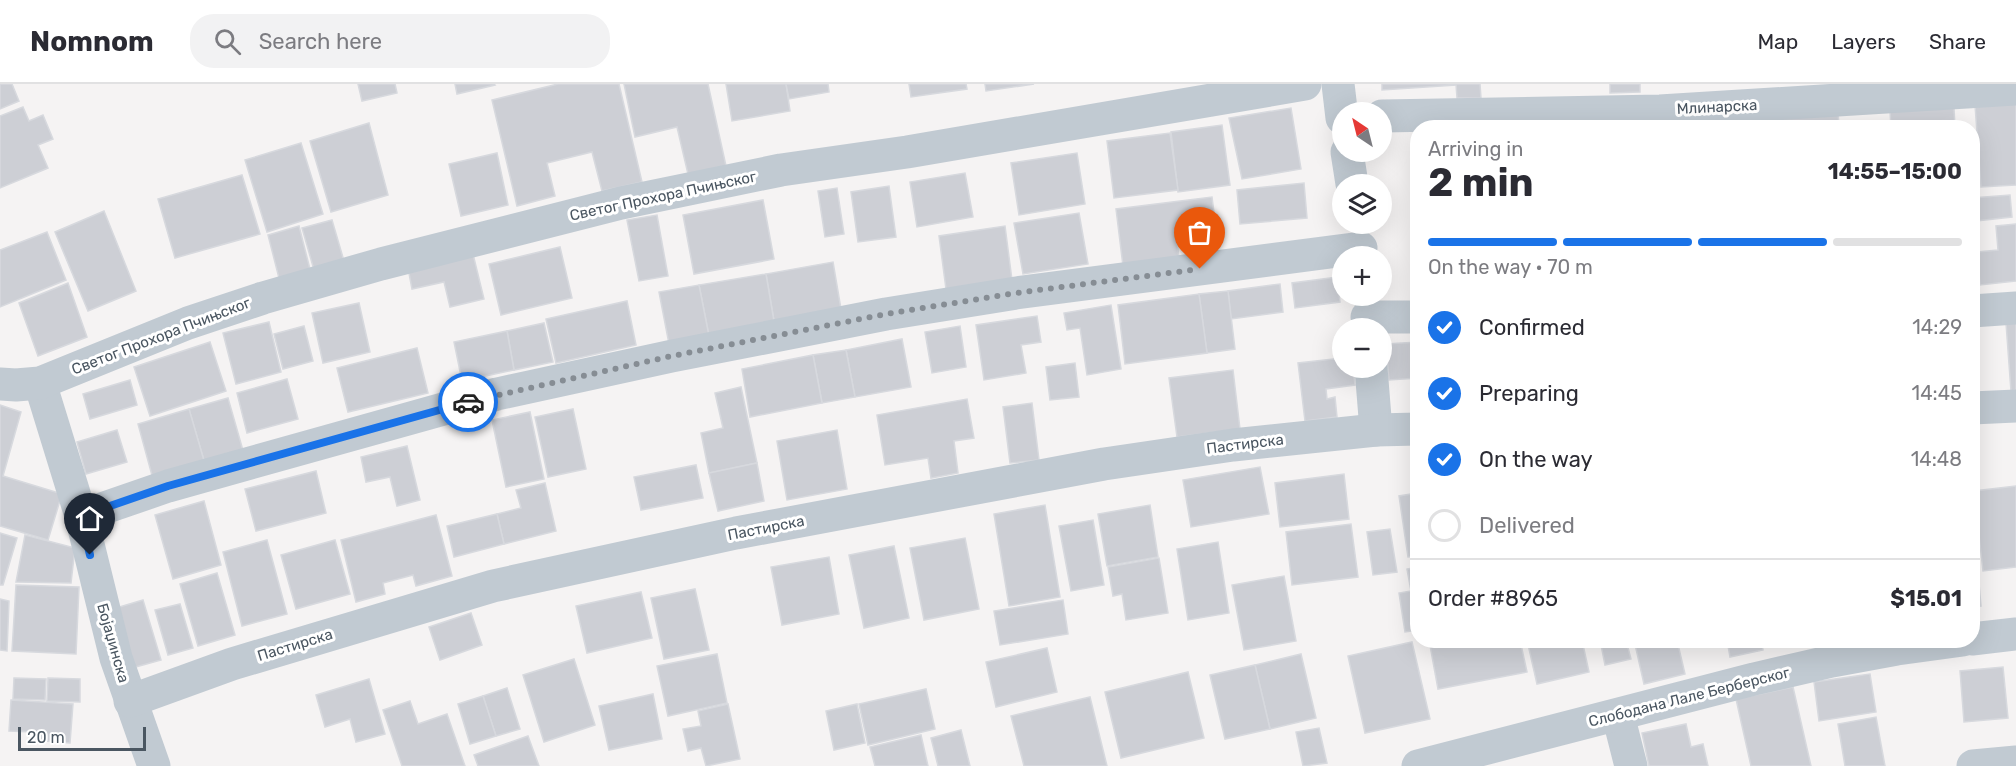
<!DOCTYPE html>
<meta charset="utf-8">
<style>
body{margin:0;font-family:Rubik,sans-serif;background:#f2f2f3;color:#2b2b33;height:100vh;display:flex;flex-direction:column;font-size:22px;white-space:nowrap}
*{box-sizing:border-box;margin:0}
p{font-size:20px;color:#7c7c81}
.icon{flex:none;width:33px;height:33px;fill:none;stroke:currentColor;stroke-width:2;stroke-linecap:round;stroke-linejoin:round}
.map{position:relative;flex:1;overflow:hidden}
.sheet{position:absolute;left:1410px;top:36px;width:570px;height:528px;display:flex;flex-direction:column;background:#fff;border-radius:24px;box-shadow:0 6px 24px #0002}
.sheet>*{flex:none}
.needle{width:39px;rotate:325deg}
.buttons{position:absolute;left:1332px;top:18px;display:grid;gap:12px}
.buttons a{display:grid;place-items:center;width:60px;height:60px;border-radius:50%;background:#fff;box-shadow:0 6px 24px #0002;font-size:30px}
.scale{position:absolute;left:18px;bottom:15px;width:128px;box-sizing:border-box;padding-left:6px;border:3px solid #4a5661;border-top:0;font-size:16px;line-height:21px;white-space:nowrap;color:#4a5661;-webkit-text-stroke:4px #fff;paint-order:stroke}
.pin{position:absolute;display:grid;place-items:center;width:51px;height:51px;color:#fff;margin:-62px -26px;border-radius:50% 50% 50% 0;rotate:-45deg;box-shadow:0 0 6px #0007}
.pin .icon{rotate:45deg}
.courier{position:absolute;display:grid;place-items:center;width:60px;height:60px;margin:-30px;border:4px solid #1a73e8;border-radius:50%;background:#fff;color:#222;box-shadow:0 2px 8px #0007}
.head em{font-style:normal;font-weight:700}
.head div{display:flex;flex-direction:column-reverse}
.head{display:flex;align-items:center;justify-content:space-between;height:102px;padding:0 18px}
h1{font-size:39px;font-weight:700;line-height:45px}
.bar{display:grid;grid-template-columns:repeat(4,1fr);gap:9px 6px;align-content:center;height:72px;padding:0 18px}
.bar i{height:8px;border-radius:4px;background:#e1e1e2}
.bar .on{background:#1a73e8}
.bar p{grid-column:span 4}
.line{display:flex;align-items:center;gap:15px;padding:0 18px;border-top:2px solid #e1e1e2}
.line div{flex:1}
ol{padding:0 18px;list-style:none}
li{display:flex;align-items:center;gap:18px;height:66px}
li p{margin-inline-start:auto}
li .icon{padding:6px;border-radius:50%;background:#1a73e8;color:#fff;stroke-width:4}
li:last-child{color:#7c7c81}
li i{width:33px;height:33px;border:3px solid #e1e1e2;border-radius:50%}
header{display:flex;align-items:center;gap:36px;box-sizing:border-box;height:84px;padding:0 30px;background:#fff;border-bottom:2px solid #e1e1e2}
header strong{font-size:28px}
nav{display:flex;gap:33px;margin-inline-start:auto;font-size:21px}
.search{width:420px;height:54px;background:#f2f2f3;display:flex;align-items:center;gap:15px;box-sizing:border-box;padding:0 21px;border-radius:24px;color:#7c7c81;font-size:22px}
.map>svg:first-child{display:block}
.building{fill:#cdcfd5;stroke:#d7d9de;stroke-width:1.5}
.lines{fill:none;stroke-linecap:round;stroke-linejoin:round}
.minor{stroke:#c1cad2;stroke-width:33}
.done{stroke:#868d94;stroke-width:6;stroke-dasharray:0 10.8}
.route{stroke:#1a73e8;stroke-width:8}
.labels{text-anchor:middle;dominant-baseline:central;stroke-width:6;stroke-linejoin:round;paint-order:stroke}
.street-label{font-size:15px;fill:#4a5661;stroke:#fff}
</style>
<header>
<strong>Nomnom</strong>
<div class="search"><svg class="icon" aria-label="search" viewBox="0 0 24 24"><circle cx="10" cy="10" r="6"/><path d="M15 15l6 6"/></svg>Search here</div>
<nav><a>Map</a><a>Layers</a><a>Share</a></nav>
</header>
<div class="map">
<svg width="2016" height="682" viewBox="0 0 2016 682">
<rect width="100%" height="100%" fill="#f5f3f3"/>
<g class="building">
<path d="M 0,0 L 12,0 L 19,17 L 0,25 Z"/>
<path d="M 358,0 L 395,0 L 397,9 L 362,17 Z"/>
<path d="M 455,0 L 494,0 L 495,1 L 457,10 Z"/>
<path d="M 558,0 L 619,0 L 642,98 L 602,107 L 592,68 L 547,79 L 555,112 L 517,122 L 492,16 Z"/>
<path d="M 624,0 L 708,0 L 726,82 L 688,90 L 677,43 L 635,53 Z"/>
<path d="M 726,0 L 786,0 L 790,27 L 732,37 Z"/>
<path d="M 786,0 L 828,0 L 829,8 L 789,15 Z"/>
<path d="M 909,0 L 966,0 L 967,5 L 911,13 Z"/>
<path d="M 985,0 L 1034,0 L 986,7 Z"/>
<path d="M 1382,0 L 1456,0 L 1456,1 L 1382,6 Z"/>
<path d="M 1456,0 L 1480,0 L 1481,14 L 1457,14 Z"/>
<path d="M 1610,0 L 1640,0 L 1640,8 L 1610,9 Z"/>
<path d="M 2016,18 L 2016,101 L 1981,103 L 1975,21 Z"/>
<path d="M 23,23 L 29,37 L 43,31 L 53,55 L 38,61 L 48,84 L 0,104 L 0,32 Z"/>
<path d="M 1291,24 L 1301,85 L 1242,95 L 1229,34 Z"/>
<path d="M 1954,24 L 1955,44 L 1891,44 L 1890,27 Z"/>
<path d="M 1838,26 L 1839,44 L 1762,44 L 1762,28 Z"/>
<path d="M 1747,27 L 1749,44 L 1677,44 L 1676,35 Z"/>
<path d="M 369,39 L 388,111 L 331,128 L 310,57 Z"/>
<path d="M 1222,41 L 1230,101 L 1178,108 L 1171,48 Z"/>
<path d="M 1170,49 L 1178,106 L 1114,114 L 1107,57 Z"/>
<path d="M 301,59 L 323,130 L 267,148 L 245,76 Z"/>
<path d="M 497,69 L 508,121 L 461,132 L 449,80 Z"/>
<path d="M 1077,69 L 1085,120 L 1019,131 L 1011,79 Z"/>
<path d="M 965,89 L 973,133 L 917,143 L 910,98 Z"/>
<path d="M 242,91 L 260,150 L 175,174 L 158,115 Z"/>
<path d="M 1304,99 L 1307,134 L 1240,140 L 1237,106 Z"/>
<path d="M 889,102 L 896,153 L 858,158 L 851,108 Z"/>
<path d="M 837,104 L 844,150 L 825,153 L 818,107 Z"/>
<path d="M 2010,111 L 2012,133 L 1976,137 L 1978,156 L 1972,157 L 1972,114 Z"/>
<path d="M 1212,113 L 1217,152 L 1177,156 L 1179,175 L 1123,182 L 1116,125 Z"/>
<path d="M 763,116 L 774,175 L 694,190 L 683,131 Z"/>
<path d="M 104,127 L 136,207 L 88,227 L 55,148 Z"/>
<path d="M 1079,129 L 1088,180 L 1023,190 L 1014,139 Z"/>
<path d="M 657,131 L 668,192 L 639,197 L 627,136 Z"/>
<path d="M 332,136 L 344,177 L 314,186 L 302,144 Z"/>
<path d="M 2016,140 L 2016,197 L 1980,201 L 1977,168 L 1998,166 L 1996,142 Z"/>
<path d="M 299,142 L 311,189 L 280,198 L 268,151 Z"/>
<path d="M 1005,142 L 1012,196 L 946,205 L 939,152 Z"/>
<path d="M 47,148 L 66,196 L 0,223 L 0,166 Z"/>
<path d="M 560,163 L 572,214 L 501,231 L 489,180 Z"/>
<path d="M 473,170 L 484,215 L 450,223 L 444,198 L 412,205 L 408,184 Z"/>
<path d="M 833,178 L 842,231 L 775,243 L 766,190 Z"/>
<path d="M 766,190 L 775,243 L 710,257 L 699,201 Z"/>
<path d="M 1337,193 L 1340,218 L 1295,224 L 1292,199 Z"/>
<path d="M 68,199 L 87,253 L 38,272 L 19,219 Z"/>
<path d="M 1280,200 L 1283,228 L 1231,235 L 1228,207 Z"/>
<path d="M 699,201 L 710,257 L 670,265 L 659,208 Z"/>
<path d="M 1228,207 L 1235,265 L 1207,269 L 1199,210 Z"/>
<path d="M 1199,210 L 1207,269 L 1125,280 L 1118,221 Z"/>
<path d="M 627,217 L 636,261 L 556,279 L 546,235 Z"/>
<path d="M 359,219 L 370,268 L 323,279 L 312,229 Z"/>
<path d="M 1111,221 L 1121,285 L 1087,291 L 1080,244 L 1067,246 L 1064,229 Z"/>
<path d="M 1037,232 L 1041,258 L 1021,261 L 1026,289 L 984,296 L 976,241 Z"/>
<path d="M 269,238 L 281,288 L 236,300 L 223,249 Z"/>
<path d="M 2016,238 L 2016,306 L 2011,307 L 2006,239 Z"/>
<path d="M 544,239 L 553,278 L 514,286 L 507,247 Z"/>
<path d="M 304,242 L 313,277 L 283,285 L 274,250 Z"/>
<path d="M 960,242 L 966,283 L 932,289 L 925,248 Z"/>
<path d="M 507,247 L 514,286 L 462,297 L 454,258 Z"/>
<path d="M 902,255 L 911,303 L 855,313 L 846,266 Z"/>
<path d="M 210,258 L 226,307 L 150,332 L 134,283 Z"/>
<path d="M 1418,258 L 1418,294 L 1389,296 L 1386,260 Z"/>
<path d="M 417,264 L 428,309 L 348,328 L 337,284 Z"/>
<path d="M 846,266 L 855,313 L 822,319 L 813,271 Z"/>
<path d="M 813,271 L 822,319 L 750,333 L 742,285 Z"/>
<path d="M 1342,274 L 1342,284 L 1353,284 L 1355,301 L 1326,305 L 1327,315 L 1335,313 L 1337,333 L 1305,337 L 1298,279 Z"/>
<path d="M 1075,279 L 1079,313 L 1050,316 L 1046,283 Z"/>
<path d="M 1233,286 L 1240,345 L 1177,353 L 1169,294 Z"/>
<path d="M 287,295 L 298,335 L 247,349 L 237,309 Z"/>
<path d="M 130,296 L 137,321 L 90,335 L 83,310 Z"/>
<path d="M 741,303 L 757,379 L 709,389 L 701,349 L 723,344 L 715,309 Z"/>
<path d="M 228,314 L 244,370 L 205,380 L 189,325 Z"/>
<path d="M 967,315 L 974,354 L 954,357 L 958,389 L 931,394 L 928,374 L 885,381 L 877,331 Z"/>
<path d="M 1032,319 L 1039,376 L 1010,379 L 1003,323 Z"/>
<path d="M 0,321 L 21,328 L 3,392 L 62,410 L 48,456 L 0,442 Z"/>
<path d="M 189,325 L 205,380 L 153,395 L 138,340 Z"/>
<path d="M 573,325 L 586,385 L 548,393 L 535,333 Z"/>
<path d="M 530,328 L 544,395 L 506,403 L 492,336 Z"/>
<path d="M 117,346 L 127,378 L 86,390 L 77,358 Z"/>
<path d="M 837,346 L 847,405 L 787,416 L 777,357 Z"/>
<path d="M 407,362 L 420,416 L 397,422 L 390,393 L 366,398 L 361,373 Z"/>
<path d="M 757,379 L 764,417 L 718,427 L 709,389 Z"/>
<path d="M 696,381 L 703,414 L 641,426 L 634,393 Z"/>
<path d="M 1260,383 L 1269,430 L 1191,443 L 1183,396 Z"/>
<path d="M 316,387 L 326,429 L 256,447 L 245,405 Z"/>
<path d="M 1344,390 L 1349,435 L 1280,443 L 1275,399 Z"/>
<path d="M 545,399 L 556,447 L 504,460 L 497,430 L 521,424 L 516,406 Z"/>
<path d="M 2016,402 L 2016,483 L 1983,487 L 1974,407 Z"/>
<path d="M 1418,409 L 1418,472 L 1408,473 L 1399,412 Z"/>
<path d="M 204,417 L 221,481 L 173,495 L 155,431 Z"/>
<path d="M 1045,421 L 1060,513 L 1009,522 L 994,430 Z"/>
<path d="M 1150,421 L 1158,473 L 1107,482 L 1098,430 Z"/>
<path d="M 497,430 L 504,460 L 454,473 L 447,442 Z"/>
<path d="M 436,431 L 452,492 L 416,502 L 413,491 L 383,499 L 385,510 L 356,518 L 341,456 Z"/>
<path d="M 1093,436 L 1104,501 L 1071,507 L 1059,442 Z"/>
<path d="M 1351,440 L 1358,493 L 1292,501 L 1286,448 Z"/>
<path d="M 1390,445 L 1397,488 L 1373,491 L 1367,448 Z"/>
<path d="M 0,449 L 17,454 L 3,501 L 0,501 Z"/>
<path d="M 25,451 L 75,464 L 71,499 L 16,498 Z"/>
<path d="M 965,454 L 979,525 L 924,536 L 910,464 Z"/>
<path d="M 1975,454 L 1981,522 L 1972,523 L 1972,455 Z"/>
<path d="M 267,456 L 287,530 L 242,542 L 223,468 Z"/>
<path d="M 335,456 L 350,510 L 296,525 L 281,471 Z"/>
<path d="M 1218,458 L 1229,529 L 1188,536 L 1177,465 Z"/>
<path d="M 894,462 L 909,534 L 864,544 L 849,471 Z"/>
<path d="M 829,473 L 839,530 L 782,541 L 771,483 Z"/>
<path d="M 1159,474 L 1168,529 L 1126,536 L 1122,510 L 1113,512 L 1108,483 Z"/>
<path d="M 1418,483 L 1418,546 L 1405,548 L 1399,509 L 1411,507 L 1407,485 Z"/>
<path d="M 217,489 L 235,551 L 198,562 L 180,500 Z"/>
<path d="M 1284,492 L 1296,557 L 1244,566 L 1232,501 Z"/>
<path d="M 16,501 L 79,503 L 76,570 L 12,567 Z"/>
<path d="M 695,505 L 709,566 L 664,575 L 651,514 Z"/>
<path d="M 641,508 L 652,554 L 587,569 L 576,522 Z"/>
<path d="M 0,515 L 9,517 L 7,567 L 0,566 Z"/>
<path d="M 143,516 L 161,576 L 132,584 L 116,524 Z"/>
<path d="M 1063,516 L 1068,550 L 1000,561 L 994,527 Z"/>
<path d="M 180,520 L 193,564 L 168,571 L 155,526 Z"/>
<path d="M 471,529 L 482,561 L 440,576 L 429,543 Z"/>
<path d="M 1429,556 L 1520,556 L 1527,588 L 1438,605 Z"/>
<path d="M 1527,556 L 1582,556 L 1589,588 L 1537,600 Z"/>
<path d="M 1600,556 L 1626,556 L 1631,575 L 1605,581 Z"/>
<path d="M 1634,556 L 1659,556 L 1660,559 L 1677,556 L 1685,590 L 1644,600 Z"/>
<path d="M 1727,556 L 1761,556 L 1763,566 L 1730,573 Z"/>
<path d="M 1412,558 L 1430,635 L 1365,649 L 1348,572 Z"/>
<path d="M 1047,564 L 1057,608 L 996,623 L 986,578 Z"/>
<path d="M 717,570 L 727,619 L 668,632 L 657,582 Z"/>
<path d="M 1301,570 L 1316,634 L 1270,645 L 1255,581 Z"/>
<path d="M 574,575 L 595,641 L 544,658 L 523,591 Z"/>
<path d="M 1255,581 L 1270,645 L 1225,655 L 1210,591 Z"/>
<path d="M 2003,583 L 2008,634 L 1964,638 L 1960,587 Z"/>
<path d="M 1188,588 L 1204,654 L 1121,674 L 1105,608 Z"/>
<path d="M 1870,590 L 1876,628 L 1819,637 L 1814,598 Z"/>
<path d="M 14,594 L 46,595 L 45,616 L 13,615 Z"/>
<path d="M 48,594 L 80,595 L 80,618 L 47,617 Z"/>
<path d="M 369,595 L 385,650 L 356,658 L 350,635 L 325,643 L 316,611 Z"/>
<path d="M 1793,603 L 1811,682 L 1751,682 L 1736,615 Z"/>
<path d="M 507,604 L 520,645 L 496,652 L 483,612 Z"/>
<path d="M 926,605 L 935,645 L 868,661 L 859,620 Z"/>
<path d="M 653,610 L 662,655 L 609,666 L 599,622 Z"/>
<path d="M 483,612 L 496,652 L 470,660 L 458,620 Z"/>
<path d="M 1090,613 L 1107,682 L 1024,682 L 1011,632 Z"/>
<path d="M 11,616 L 73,620 L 70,659 L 32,656 L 33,648 L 9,647 Z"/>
<path d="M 410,617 L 418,640 L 447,630 L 465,682 L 402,682 L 383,626 Z"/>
<path d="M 728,620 L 740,675 L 706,682 L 701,664 L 688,667 L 683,645 L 701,642 L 698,627 Z"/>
<path d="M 857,620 L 865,659 L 834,666 L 826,627 Z"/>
<path d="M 1876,633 L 1885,682 L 1845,682 L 1838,640 Z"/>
<path d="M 1686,640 L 1691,663 L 1703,660 L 1708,682 L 1649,682 L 1642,649 Z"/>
<path d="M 1319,644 L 1327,679 L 1303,682 L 1296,648 Z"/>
<path d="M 961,646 L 970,682 L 938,682 L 931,654 Z"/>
<path d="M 921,651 L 928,682 L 875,682 L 870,663 Z"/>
<path d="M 528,652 L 539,682 L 478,682 L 474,671 Z"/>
</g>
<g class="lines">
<g class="minor">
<path d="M 1338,0 L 1342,34"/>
<path d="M 1382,32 L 1660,27 L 2016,5"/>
<path d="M 1347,68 L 1352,100"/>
<path d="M 1972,227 L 2016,224"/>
<path d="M 1367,233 L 1418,233"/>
<path d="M 1371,284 L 1376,346"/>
<path d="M 40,299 L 81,432 L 116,574 L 154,682"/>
<path d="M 0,300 L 16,301 L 40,299 L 188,239 L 263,214 L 381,180 L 621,119 L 781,86 L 907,68 L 1305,0"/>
<path d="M 1972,324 L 2016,322"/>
<path d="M 81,432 L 168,402 L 497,310 L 672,272 L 886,230 L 1016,209 L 1361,164"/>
<path d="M 1972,555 L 2016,550"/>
<path d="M 130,617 L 232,580 L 493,502 L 736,449 L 1104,380 L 1233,361 L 1376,346 L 1418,345"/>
<path d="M 1618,631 L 1631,682"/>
<path d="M 1418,682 L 1754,595 L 1832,577 L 1897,565 L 1963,556"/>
<path d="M 1973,682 L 2016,678"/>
</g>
</g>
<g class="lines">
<path class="done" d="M 468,318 L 672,272 L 886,230 L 1016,209 L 1200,185"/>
<path class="route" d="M 90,471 L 81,432 L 168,402 L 468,318"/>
</g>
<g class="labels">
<g class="street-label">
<text transform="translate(1717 23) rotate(-3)">Млинарска</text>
<text transform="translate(663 112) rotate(-12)">Светог Прохора Пчињског</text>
<text transform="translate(161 252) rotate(-21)">Светог Прохора Пчињског</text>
<text transform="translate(1245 360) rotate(-7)">Пастирска</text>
<text transform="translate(766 444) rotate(-11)">Пастирска</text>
<text transform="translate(113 559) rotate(74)">Бојаџинска</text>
<text transform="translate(295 561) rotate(-17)">Пастирска</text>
<text transform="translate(1689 613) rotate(-14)">Слободана Лале Берберског</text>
</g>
</g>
</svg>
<div class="buttons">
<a><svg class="needle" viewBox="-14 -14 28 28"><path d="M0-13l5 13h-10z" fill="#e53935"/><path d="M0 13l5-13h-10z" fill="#7c7c81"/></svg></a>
<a><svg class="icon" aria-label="layers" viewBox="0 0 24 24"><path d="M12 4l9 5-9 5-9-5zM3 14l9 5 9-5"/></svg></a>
<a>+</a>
<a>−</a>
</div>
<div class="scale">20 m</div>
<div class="pin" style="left:1200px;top:185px;background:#ea580c"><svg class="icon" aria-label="bag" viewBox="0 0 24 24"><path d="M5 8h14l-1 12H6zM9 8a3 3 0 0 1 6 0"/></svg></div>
<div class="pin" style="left:90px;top:471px;background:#1f2937"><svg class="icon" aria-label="home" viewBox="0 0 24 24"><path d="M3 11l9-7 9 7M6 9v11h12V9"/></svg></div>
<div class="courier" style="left:468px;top:318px"><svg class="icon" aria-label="car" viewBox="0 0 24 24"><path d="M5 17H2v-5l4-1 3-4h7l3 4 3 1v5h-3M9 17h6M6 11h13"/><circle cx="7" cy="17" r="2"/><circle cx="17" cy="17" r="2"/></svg></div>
<section class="sheet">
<div class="head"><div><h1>2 min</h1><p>Arriving in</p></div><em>14:55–15:00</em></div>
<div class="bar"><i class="on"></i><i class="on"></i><i class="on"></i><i></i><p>On the way · 70 m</p></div>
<ol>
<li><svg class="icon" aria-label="check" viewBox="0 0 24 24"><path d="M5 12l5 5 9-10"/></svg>Confirmed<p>14:29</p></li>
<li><svg class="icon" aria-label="check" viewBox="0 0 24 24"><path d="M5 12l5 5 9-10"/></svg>Preparing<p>14:45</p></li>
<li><svg class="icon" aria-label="check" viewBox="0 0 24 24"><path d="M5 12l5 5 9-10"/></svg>On the way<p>14:48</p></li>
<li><i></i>Delivered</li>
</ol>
<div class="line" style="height:78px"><div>Order #8965</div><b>$15.01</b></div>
</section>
</div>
